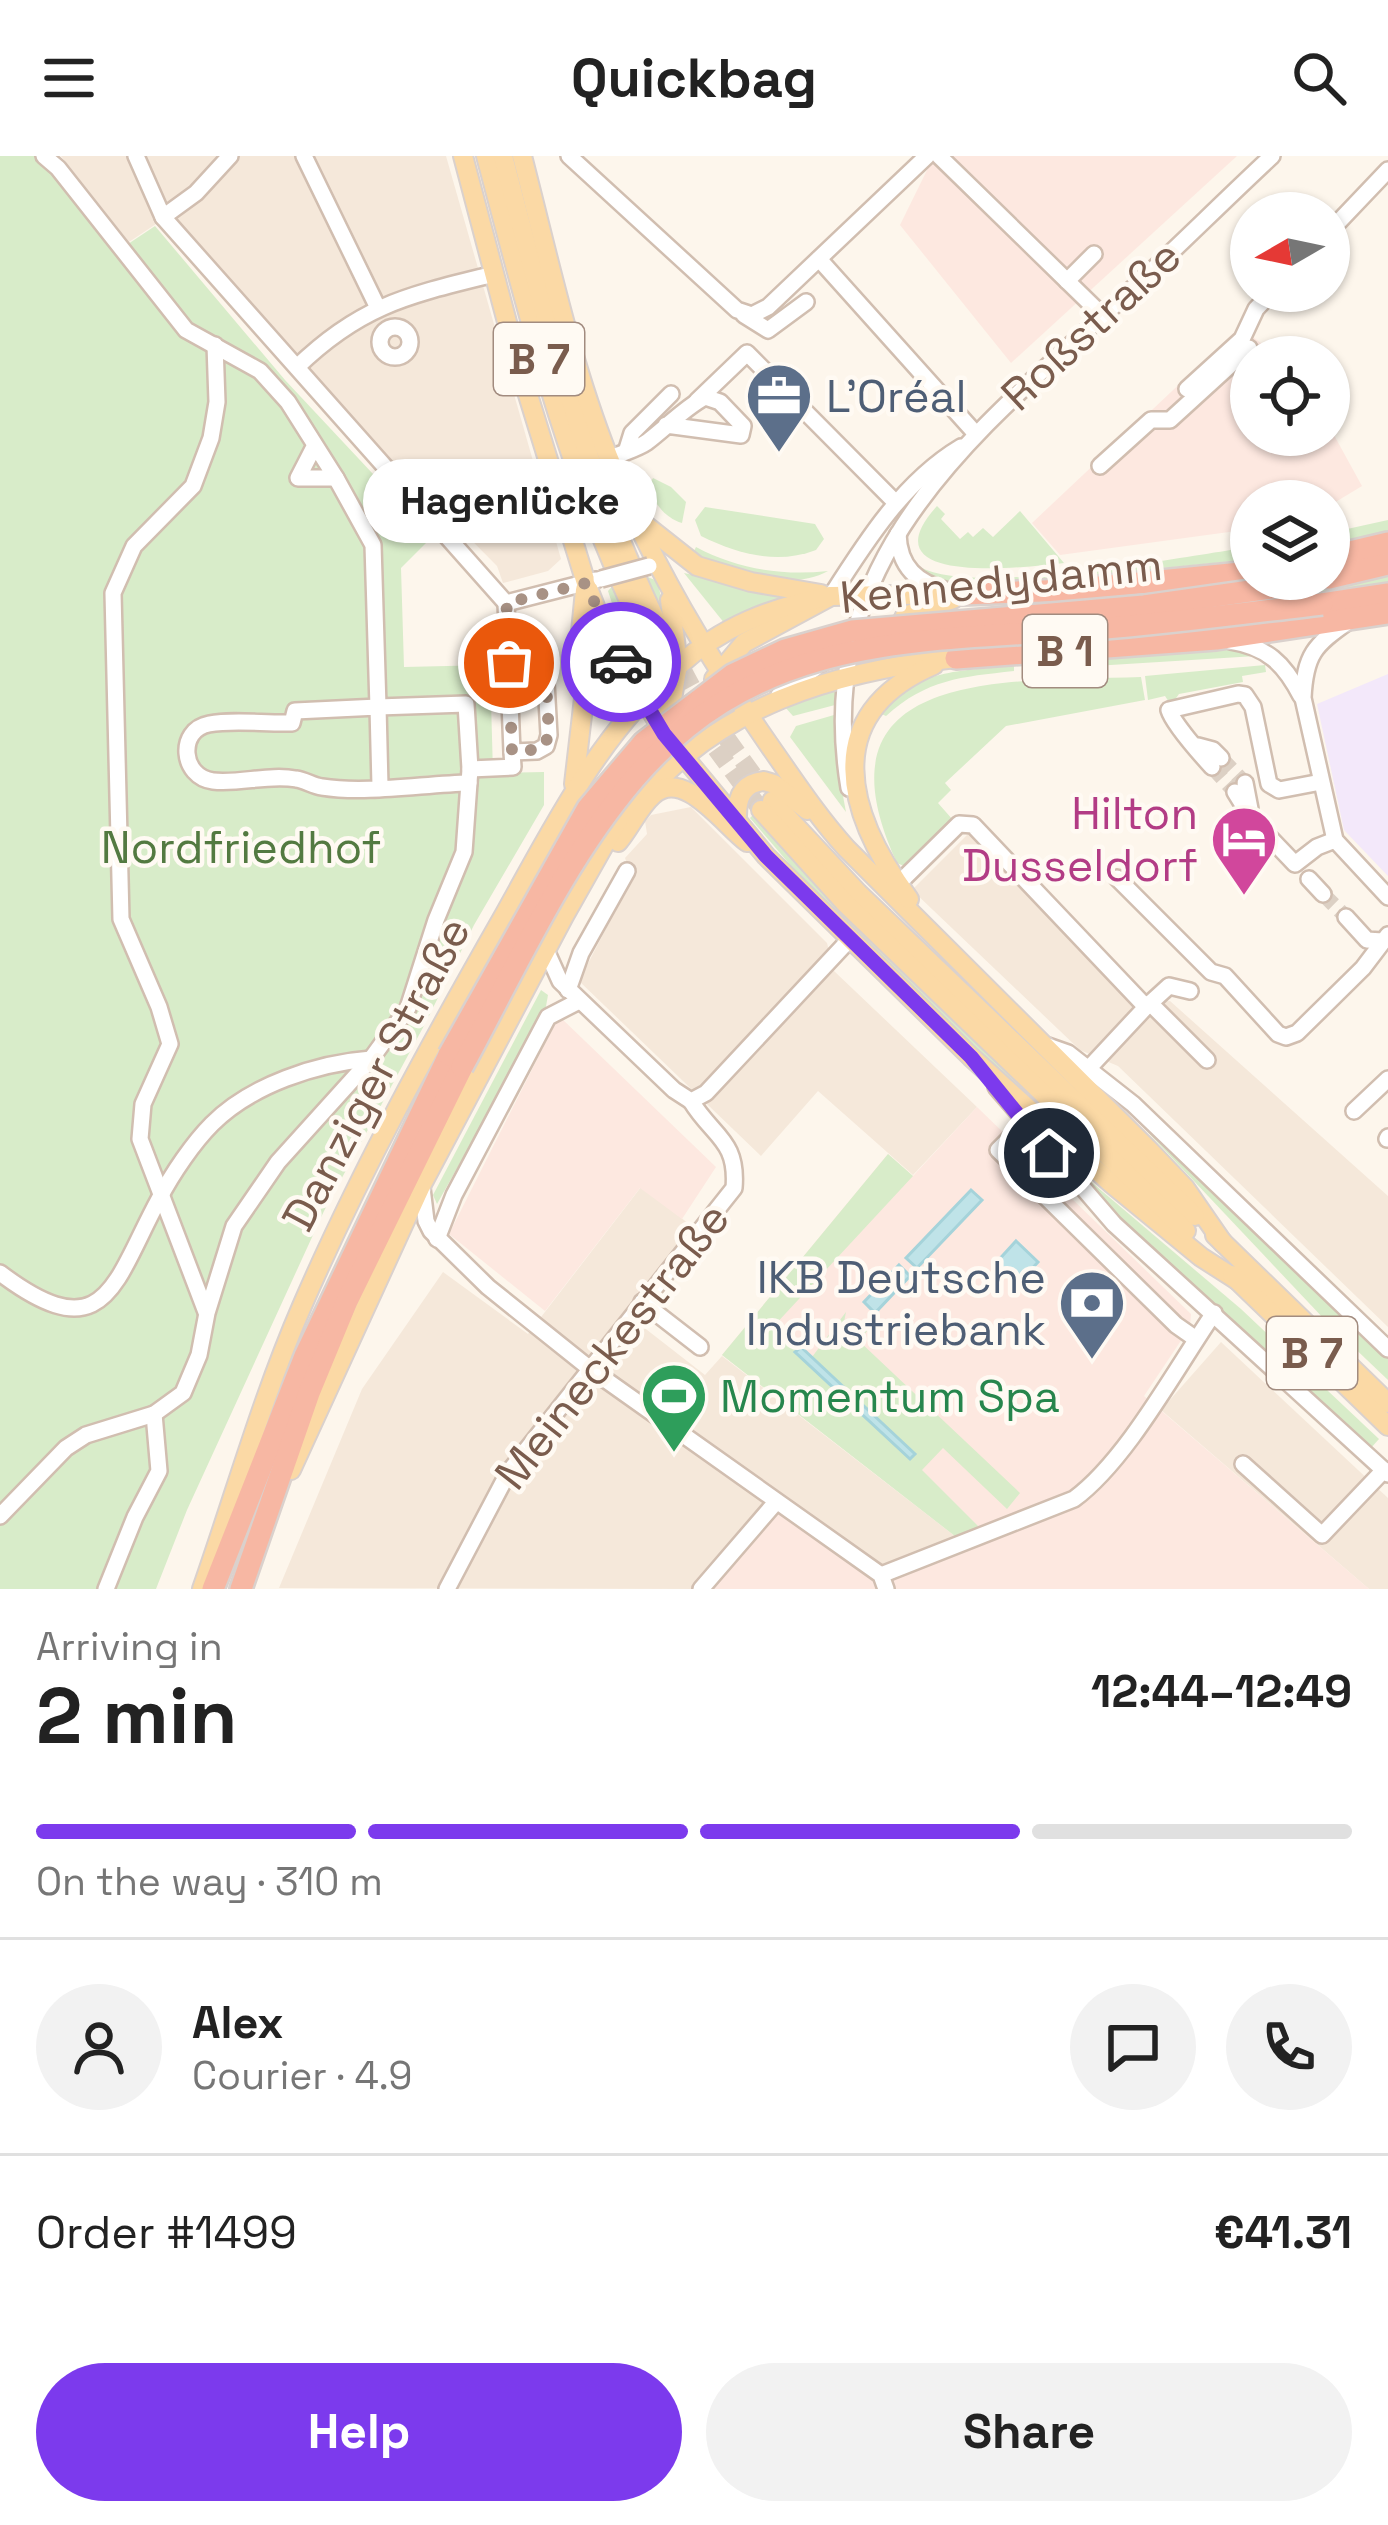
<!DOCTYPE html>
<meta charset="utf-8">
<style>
body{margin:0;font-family:"Space Grotesk",sans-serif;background:#f2f2f2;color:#222;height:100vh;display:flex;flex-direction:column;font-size:45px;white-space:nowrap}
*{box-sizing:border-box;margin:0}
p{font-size:39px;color:#767676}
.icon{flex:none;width:66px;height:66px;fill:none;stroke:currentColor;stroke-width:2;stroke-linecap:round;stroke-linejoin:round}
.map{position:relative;height:1433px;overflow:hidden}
.sheet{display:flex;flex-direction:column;background:#fff;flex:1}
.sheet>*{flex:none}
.needle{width:78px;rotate:261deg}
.buttons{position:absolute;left:1230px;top:36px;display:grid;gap:24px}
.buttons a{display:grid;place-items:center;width:120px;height:120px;border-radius:50%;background:#fff;box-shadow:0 3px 9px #0004;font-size:60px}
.pin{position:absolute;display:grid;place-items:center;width:102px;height:102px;color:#fff;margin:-51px;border:6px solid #fff;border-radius:50%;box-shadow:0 3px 12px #0007}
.courier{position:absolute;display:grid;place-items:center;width:120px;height:120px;margin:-60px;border:9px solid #7c3aed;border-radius:50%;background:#fff;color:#222;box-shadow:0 3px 15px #0007}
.bubble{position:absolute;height:84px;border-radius:42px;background:#fff;box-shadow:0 3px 9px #0004;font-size:39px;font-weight:700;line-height:84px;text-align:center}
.headline em{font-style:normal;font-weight:700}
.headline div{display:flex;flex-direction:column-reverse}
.headline{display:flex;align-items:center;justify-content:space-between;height:204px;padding:0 36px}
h1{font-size:78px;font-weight:700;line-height:90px}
.bar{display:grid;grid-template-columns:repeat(4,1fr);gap:18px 12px;align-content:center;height:144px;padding:0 36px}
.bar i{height:15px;border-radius:9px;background:#e0e0e0}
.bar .current{background:#7c3aed}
.bar p{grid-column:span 4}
.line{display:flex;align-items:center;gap:30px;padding:0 36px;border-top:3px solid #e0e0e0}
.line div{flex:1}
.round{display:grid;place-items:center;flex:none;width:126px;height:126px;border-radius:63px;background:#f2f2f2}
.cta{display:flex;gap:24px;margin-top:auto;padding:24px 36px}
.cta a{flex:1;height:138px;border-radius:72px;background:#7c3aed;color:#fff;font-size:48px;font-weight:700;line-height:138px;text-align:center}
.cta a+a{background:#f2f2f2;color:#222}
header{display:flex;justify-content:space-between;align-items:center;height:156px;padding:0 36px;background:#fff;font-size:54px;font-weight:700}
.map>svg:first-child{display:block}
.residential{fill:#f5e8da}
.commercial{fill:#fde8e0}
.education{fill:#f3e8fa}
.green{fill:#d8ecc9;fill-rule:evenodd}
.water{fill:#bfe3e8;stroke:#a5d3da;stroke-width:3}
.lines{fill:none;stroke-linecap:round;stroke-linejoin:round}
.minor-tunnel{stroke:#dcd0c4;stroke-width:15;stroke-dasharray:15 8;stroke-linecap:butt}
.major-tunnel{stroke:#dcd0c4;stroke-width:18;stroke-dasharray:18 9;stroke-linecap:butt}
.minor-casing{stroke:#d1beb0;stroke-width:20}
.major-casing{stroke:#dad1cd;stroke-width:22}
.highway-casing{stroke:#dad1cd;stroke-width:26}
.minor{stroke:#fff;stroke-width:15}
.major{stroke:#fbd9a5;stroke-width:18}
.highway{stroke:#f7b7a3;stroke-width:21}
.minor-bridge-casing{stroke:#d1beb0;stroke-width:20;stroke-linecap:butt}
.highway-bridge-casing{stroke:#dad1cd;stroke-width:26;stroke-linecap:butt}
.minor-bridge{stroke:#fff;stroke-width:15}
.highway-bridge{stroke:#f7b7a3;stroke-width:21}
.done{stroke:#a89285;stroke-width:12;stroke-dasharray:0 21.6}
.route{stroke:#7c3aed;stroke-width:15}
.labels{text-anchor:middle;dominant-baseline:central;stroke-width:9;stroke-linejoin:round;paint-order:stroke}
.shield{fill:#fffaf3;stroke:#a28b7f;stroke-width:3}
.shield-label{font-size:42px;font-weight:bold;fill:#7a5c4d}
.street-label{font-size:45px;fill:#7a5c4d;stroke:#fffaf3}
.service-label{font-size:45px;fill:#4e5e75;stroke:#fffaf3;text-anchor:start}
.hotel-label{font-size:45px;fill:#b23c85;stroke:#fffaf3;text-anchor:end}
.park-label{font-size:45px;fill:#537a41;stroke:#fffaf3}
.leisure-label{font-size:45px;fill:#27864d;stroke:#fffaf3;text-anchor:start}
</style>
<header><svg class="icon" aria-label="menu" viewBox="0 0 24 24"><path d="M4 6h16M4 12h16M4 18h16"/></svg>Quickbag<svg class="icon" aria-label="search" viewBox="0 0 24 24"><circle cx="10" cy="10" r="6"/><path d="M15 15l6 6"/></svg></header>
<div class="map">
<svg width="1388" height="1433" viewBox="0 0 1388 1433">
<rect width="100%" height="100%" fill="#fdf6ec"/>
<g class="residential">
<path d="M 61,0 L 446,0 L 561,403 L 548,415 L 503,427 L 497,410 L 372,284 L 171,58 L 129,86 Z"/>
<path d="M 691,651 L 827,787 L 834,815 L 977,951 L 913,1019 L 818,935 L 761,1000 L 579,825 L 632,722 L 625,702 L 647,678 L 645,665 L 651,659 Z"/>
<path d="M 970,676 L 1136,847 L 1170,845 L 1388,1040 L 1388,1171 L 1118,910 L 1080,894 L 912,734 Z"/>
<path d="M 641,1031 L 693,1071 L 633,1163 L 705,1219 L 722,1200 L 960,1384 L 881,1419 L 702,1433 L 279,1432 L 362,1233 L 443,1116 L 528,1178 Z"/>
<path d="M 1221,1186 L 1388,1342 L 1388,1433 L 1369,1433 L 1161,1254 Z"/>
</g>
<g class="commercial">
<path d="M 934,0 L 1237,0 L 1011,207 L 900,69 Z"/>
<path d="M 1240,171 L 1279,201 L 1251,201 L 1251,279 L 1329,279 L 1329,270 L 1362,330 L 1329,350 L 1329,345 L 1251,345 L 1251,373 L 1060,399 L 1032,367 Z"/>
<path d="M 559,860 L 716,1011 L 682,1063 L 640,1032 L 545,1155 L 449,1078 Z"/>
<path d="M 977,951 L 1191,1158 L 1190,1171 L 1144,1240 L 1369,1433 L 702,1433 L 776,1348 L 881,1418 L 959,1383 L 722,1199 L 888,998 L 913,1020 Z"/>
</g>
<path class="education" d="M 1388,518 L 1388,720 L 1344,674 L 1317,548 Z"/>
<g class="green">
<path d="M 0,0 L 58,0 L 128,88 L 155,70 L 285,224 L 432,381 L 401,412 L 404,511 L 490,509 L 493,617 L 544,616 L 544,649 L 474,769 L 426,866 L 324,1055 L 187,1354 L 156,1433 L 0,1433 Z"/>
<path d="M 653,322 L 671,331 L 686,346 L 682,367 C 665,362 654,347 648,331 Z"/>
<path d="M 937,350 L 945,358 L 941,363 L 960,383 L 968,376 L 973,381 L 983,372 L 993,381 L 1020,355 L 1064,407 C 1027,411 863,432 937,350 Z"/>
<path d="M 705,351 L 815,368 L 824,383 L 816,394 C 777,409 738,398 701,380 L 695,364 Z"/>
<path d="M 1388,364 L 1388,375 L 1329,388 L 1329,377 Z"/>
<path d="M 696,391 C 737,413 782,420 828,415 C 789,437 729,415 693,397 Z"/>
<path d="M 1251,391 L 1251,403 L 1245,404 L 1060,422 L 951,426 L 937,425 L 913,411 L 917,409 C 966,443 1185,400 1251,391 Z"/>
<path d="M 1388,415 L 1388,431 L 1243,452 L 1242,447 Z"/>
<path d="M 684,417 L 788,439 L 725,468 Z"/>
<path d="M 645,420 L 655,424 L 659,432 L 671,487 L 641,511 L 620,472 L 608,435 L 615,427 ZM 646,425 L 665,462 L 635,478 L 614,435 Z"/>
<path d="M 1233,492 L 1256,500 L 1046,513 L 1045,509 Z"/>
<path d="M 1265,509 L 1266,516 L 1242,520 L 1243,526 L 1179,538 L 1174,545 L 1169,546 L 1165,540 L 1148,544 L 1145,520 Z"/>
<path d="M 1014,510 L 1014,515 C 961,521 927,523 886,560 L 877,556 C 921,513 957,515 1014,510 Z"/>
<path d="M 1141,521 L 1145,544 L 1006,570 L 945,627 L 951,634 L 938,647 L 953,664 L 906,711 L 897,707 C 805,508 1013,526 1141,521 Z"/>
<path d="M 837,530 L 835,549 L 793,560 L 785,551 Z"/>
<path d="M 834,559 L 837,608 L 846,656 L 790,581 L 796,570 Z"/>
<path d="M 754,658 C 861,786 989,897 1109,1013 L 1024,939 L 856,777 L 810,732 L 750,662 Z"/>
<path d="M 541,834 L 548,839 L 545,856 L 437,1048 L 433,1039 Z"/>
<path d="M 1143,966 L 1388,1203 L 1388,1224 L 1325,1164 L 1141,969 Z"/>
<path d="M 888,998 L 913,1020 L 773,1171 L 794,1192 L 801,1191 L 796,1197 L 910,1303 L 914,1297 L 812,1201 L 846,1156 L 843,1171 L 854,1172 L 860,1167 L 867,1175 L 859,1185 L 1020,1337 L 1007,1353 L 943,1292 L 922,1314 L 978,1370 L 960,1384 L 722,1199 Z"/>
<path d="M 1063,1002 L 1241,1153 L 1379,1283 L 1370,1293 L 1116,1058 Z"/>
</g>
<g class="water">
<path d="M 971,1034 L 982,1044 L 917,1112 L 906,1102 Z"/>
<path d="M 1016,1085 L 1038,1106 L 1017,1129 L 995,1108 Z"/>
<path d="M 899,1109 L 910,1120 L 875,1157 L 864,1146 Z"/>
<path d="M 801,1191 L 915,1298 L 910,1303 L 795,1196 Z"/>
</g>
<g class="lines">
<g class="minor-tunnel">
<path d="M 1221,602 L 1245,627"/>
<path d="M 1212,611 L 1235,636"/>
<path d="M 1323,738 L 1346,761"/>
</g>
<g class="major-tunnel">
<path d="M 657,467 L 699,544 L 764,634"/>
<path d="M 643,474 L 676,532"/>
<path d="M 700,571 L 761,654"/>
</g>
<g class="minor-casing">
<g id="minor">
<path d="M 44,0 L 58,12 L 186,174 L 260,215 L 288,246 L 336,322 L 298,322 L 315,289"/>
<path d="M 136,0 L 163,61 L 506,447"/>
<path d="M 304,0 L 378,152"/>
<path d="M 569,0 L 737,154 L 752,159 L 768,151 L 927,0"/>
<path d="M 939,0 L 1103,160"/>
<path d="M 163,61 L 196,37 L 230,0"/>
<path d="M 1329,76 L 1388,14"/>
<path d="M 819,103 L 976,278"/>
<path d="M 1067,125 L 1094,98"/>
<path d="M 744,159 L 768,174 L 806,146"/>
<circle cx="395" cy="186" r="15"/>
<path d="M 297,211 C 362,148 410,139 494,118"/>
<path d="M 1187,233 L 1242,183 L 1256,153 L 1273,135"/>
<path d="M 697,245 L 747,197 L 896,347"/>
<path d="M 627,293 L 632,277 L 671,238"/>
<path d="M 609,303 C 621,297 637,293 647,286 C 667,271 683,253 705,241 L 720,246 L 743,270 L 741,279 L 666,269"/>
<path d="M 1100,310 L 1151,264 L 1170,264 L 1249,192"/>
<path d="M 898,378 C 899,411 917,427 948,435"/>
<path d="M 831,440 C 866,385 904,325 961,291"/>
<path d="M 506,447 L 512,596 L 537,595 L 546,590 L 549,579 L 544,491 L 536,479 L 508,464"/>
<path d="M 506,447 L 596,424"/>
<path d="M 1349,465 C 1314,489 1305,499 1303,542 L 1335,684 L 1388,741"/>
<path d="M 1230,485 C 1267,491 1284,507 1301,540"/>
<path d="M 779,539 L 822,507"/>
<path d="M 1198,590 L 1213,594 L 1221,602"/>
<path d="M 1212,611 C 1202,600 1173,567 1169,554 L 1238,538 L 1245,539 L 1253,551 L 1269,628 L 1279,634 L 1321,626"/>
<path d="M 470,613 L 513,611 L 512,596"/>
<path d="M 1245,627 L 1250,653"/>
<path d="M 380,630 L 378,551 L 295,555 L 292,567 C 265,568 234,563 209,568 C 177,574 181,621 213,625 C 240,628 269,618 296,623 C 305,624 313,630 322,631 C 366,638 424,628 469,627"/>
<path d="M 849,632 C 813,416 953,295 1098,164 C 1158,111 1214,54 1272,0"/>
<path d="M 1235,636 L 1251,662 L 1295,708 L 1317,691 L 1335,684"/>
<path d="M 1117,722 L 1211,816 L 1225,820 L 1278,878 L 1286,881 L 1297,877 L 1363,812 L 1388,779"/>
<path d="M 1309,723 L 1323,738"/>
<path d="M 898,728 L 959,668 L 973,669 L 1146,851 L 1089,912"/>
<path d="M 1346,761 L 1367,784 L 1382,785"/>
<path d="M 546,794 L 560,825 L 674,934 L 691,945 L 706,937 L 849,784"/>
<path d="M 568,834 L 581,797 L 627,715"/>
<path d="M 1150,847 L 1207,904"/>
<path d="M 1146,851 L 1169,830 L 1190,835"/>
<path d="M 1048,890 L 1068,897 L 1133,948 L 1388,1193"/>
<path d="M 996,931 L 1114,1068 L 1388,1318"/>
<path d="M 1354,955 L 1388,923"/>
<path d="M 1025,967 L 998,994 L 1176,1169 L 1196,1183"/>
<path d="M 1387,983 L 1388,981"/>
<path d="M 422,1032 L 426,1065 L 431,1075 L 488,1131 L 589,1212 L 881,1419 L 886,1433"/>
<path d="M 437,1083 L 454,1039 L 548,861 L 579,845"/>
<path d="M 0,1117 C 106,1197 114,1126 159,1043 C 172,1018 193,987 212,968 C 251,929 317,907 371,903"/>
<path d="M 642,1146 L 700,1191"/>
<path d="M 206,1156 L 140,983 L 143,948 L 170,888 L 159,851 L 121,763 L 113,437 L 134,390 L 193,330 L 211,282 L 217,246 L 215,189"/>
<path d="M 1243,1308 L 1322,1379 L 1384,1314"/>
<path d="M 0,1360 L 66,1292 L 86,1279 L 154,1258 L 183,1237 L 199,1199 L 207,1157 L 234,1070 L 278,1006 L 371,903 L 408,852 L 436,764 L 464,696 L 470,613 L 466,548 L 378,551 L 373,389 L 336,322"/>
<path d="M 881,1419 L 1074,1343 C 1127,1304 1176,1212 1214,1157"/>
<path d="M 106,1433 L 135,1361 L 159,1315 L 154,1258"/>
<path d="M 447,1433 L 508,1317 L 734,1032 C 738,984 713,981 691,945"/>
<path d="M 701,1433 L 776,1346"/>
</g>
</g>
<g class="major-casing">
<g id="major">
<path d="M 463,0 L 516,200 L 586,427 L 606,479 L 665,578 L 766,700 L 971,901 L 1112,1028 L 1201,1101 L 1237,1124"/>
<path d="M 486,0 C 529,162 568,322 643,474"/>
<path d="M 503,0 C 546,165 583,312 657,467"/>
<path d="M 522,0 C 548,100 570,204 608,300 C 650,406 709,503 774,596 C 797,629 819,662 846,692 L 1147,992 L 1185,1032 L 1223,1087"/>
<path d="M 640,365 L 697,410 L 751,426 L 821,438"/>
<path d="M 895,480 L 905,460 L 953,443"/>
<path d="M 714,523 L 744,487 L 831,440 L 962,438"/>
<path d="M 667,571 L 678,509 L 670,444"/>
<path d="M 574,628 L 584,542 L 581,476 L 585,434"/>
<path d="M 772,645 L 858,737 L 1195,1060"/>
<path d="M 637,648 C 717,550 835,515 956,502"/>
<path d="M 761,654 L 845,747 L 1186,1075"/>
<path d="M 737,660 C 737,641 743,627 764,625 L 774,628 L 807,654"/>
<path d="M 618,686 C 630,672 639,651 653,639 C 683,611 723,668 747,686"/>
<path d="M 909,743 C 847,659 817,559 934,509"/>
<path d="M 1215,1079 L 1388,1247"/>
<path d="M 1232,1119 L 1388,1270"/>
<path d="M 291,1314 L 421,1030 L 564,760 L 639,627"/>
<path d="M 202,1433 C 235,1339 262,1242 302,1150 C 359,1018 430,889 502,763 C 552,674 598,579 677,511 C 722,470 772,451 831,440"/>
</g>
</g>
<g class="highway-casing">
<g id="highway">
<path d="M 1329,401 L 1388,387"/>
<path d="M 1329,422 L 1388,408"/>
<path d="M 962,438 L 1069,434 L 1251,416"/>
<path d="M 1322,448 L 1388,438"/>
<path d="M 956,502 L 1216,483 L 1388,457"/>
<path d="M 213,1433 L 305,1200 L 449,899"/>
<path d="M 241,1433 L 309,1237 L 347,1145 L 462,911"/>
</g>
</g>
<use href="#minor" class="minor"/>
<use href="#major" class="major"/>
<use href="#highway" class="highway"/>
<g class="minor-bridge-casing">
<path id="minor-bridge" d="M 601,423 L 649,410"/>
</g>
<g class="highway-bridge-casing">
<g id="highway-bridge">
<path d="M 449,899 L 588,652 L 644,586 L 732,519 L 785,494 L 852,475 L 1144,450 L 1306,427"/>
<path d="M 462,911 C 515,814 563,706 635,622 C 761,475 920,486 1095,473 C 1171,467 1246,457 1322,448"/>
</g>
</g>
<use href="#minor-bridge" class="minor-bridge"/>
<use href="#highway-bridge" class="highway-bridge"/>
</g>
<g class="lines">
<path class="done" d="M 509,507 L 512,596 L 542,593 L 549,579 L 544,490 L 536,479 L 508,464 L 506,447 L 586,427 L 621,506"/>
<path class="route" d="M 621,506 L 664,578 L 766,700 L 971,901 L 1049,997"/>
</g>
<defs>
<g id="office-pin" transform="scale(3.45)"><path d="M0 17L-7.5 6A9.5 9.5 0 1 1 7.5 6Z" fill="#5c6f8a" stroke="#fffaf3"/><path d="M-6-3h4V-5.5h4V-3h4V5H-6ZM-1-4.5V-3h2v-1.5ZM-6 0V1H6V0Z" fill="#fff"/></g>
<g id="hotel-pin" transform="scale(3.45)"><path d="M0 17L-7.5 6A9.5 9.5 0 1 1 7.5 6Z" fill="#d1479c" stroke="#fffaf3"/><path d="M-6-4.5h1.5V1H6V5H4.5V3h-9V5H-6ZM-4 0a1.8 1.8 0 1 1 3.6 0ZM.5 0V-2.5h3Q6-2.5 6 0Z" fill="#fff"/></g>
<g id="bank-pin" transform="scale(3.45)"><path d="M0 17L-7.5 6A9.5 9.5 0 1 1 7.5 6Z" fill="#5c6f8a" stroke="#fffaf3"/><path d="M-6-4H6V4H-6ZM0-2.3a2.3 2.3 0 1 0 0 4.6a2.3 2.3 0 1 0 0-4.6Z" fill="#fff"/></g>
<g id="stadium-pin" transform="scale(3.45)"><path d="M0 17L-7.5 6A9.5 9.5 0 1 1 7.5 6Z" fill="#2e9e5b" stroke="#fffaf3"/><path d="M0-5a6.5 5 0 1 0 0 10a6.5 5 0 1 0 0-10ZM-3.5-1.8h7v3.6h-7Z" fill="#fff"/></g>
</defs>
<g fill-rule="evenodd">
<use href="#office-pin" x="779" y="240"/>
<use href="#hotel-pin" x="1244" y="683"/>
<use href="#bank-pin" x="1092" y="1147"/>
<use href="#stadium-pin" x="674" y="1240"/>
</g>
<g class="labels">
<g class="shield">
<rect x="494" y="167" width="90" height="72" rx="9"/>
<rect x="1023" y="459" width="84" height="72" rx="9"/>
<rect x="1267" y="1161" width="90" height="72" rx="9"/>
</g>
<g class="shield-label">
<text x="539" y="203">B 7</text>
<text x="1065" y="495">B 1</text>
<text x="1312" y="1197">B 7</text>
</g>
<g class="street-label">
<text transform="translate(1091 169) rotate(-43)">Roßstraße</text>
<text transform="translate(1001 425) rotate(-6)">Kennedydamm</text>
<text transform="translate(376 918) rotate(-62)">Danziger Straße</text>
<text transform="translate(612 1190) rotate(-52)">Meineckestraße</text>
</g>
<g class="service-label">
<text x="826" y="240">L'Oréal</text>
<text x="1046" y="1121" text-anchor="end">IKB Deutsche<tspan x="1046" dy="52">Industriebank</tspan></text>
</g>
<g class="hotel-label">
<text x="1198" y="657">Hilton<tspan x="1198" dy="52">Dusseldorf</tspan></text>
</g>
<g class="park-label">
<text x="241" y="691">Nordfriedhof</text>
</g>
<g class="leisure-label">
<text x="720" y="1240">Momentum Spa</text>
</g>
</g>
</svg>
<div class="buttons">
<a><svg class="needle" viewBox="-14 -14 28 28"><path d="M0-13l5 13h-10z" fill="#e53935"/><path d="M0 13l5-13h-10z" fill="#767676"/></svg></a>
<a><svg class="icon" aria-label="locate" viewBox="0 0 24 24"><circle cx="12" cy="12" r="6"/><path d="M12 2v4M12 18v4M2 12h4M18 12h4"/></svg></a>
<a><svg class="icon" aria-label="layers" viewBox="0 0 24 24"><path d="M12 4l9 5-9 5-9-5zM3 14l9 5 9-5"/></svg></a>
</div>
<div class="pin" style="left:509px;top:507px;background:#ea580c"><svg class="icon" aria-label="bag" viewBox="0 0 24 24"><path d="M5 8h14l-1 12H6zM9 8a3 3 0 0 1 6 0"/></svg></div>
<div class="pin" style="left:1049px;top:997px;background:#1f2937"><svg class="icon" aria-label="home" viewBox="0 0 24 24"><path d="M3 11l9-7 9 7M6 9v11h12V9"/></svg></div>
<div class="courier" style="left:621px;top:506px"><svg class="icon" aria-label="car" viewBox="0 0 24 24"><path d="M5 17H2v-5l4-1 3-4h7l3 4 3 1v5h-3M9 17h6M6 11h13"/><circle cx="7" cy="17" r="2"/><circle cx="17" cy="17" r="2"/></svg></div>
<div class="bubble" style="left:363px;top:303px;width:294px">Hagenlücke</div>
</div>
<section class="sheet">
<div class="headline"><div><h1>2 min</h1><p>Arriving in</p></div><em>12:44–12:49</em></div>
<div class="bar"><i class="current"></i><i class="current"></i><i class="current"></i><i></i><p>On the way · 310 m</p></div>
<div class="line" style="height:216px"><a class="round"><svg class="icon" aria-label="person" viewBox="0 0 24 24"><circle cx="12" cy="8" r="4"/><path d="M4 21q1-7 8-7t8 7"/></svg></a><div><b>Alex</b><p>Courier · 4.9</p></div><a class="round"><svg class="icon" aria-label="chat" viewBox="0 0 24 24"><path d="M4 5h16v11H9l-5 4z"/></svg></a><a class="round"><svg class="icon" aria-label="phone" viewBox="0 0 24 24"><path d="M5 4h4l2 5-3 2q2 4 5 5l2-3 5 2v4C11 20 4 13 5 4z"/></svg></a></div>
<div class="line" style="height:156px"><div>Order #1499</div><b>€41.31</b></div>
<div class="cta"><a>Help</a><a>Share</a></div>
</section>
